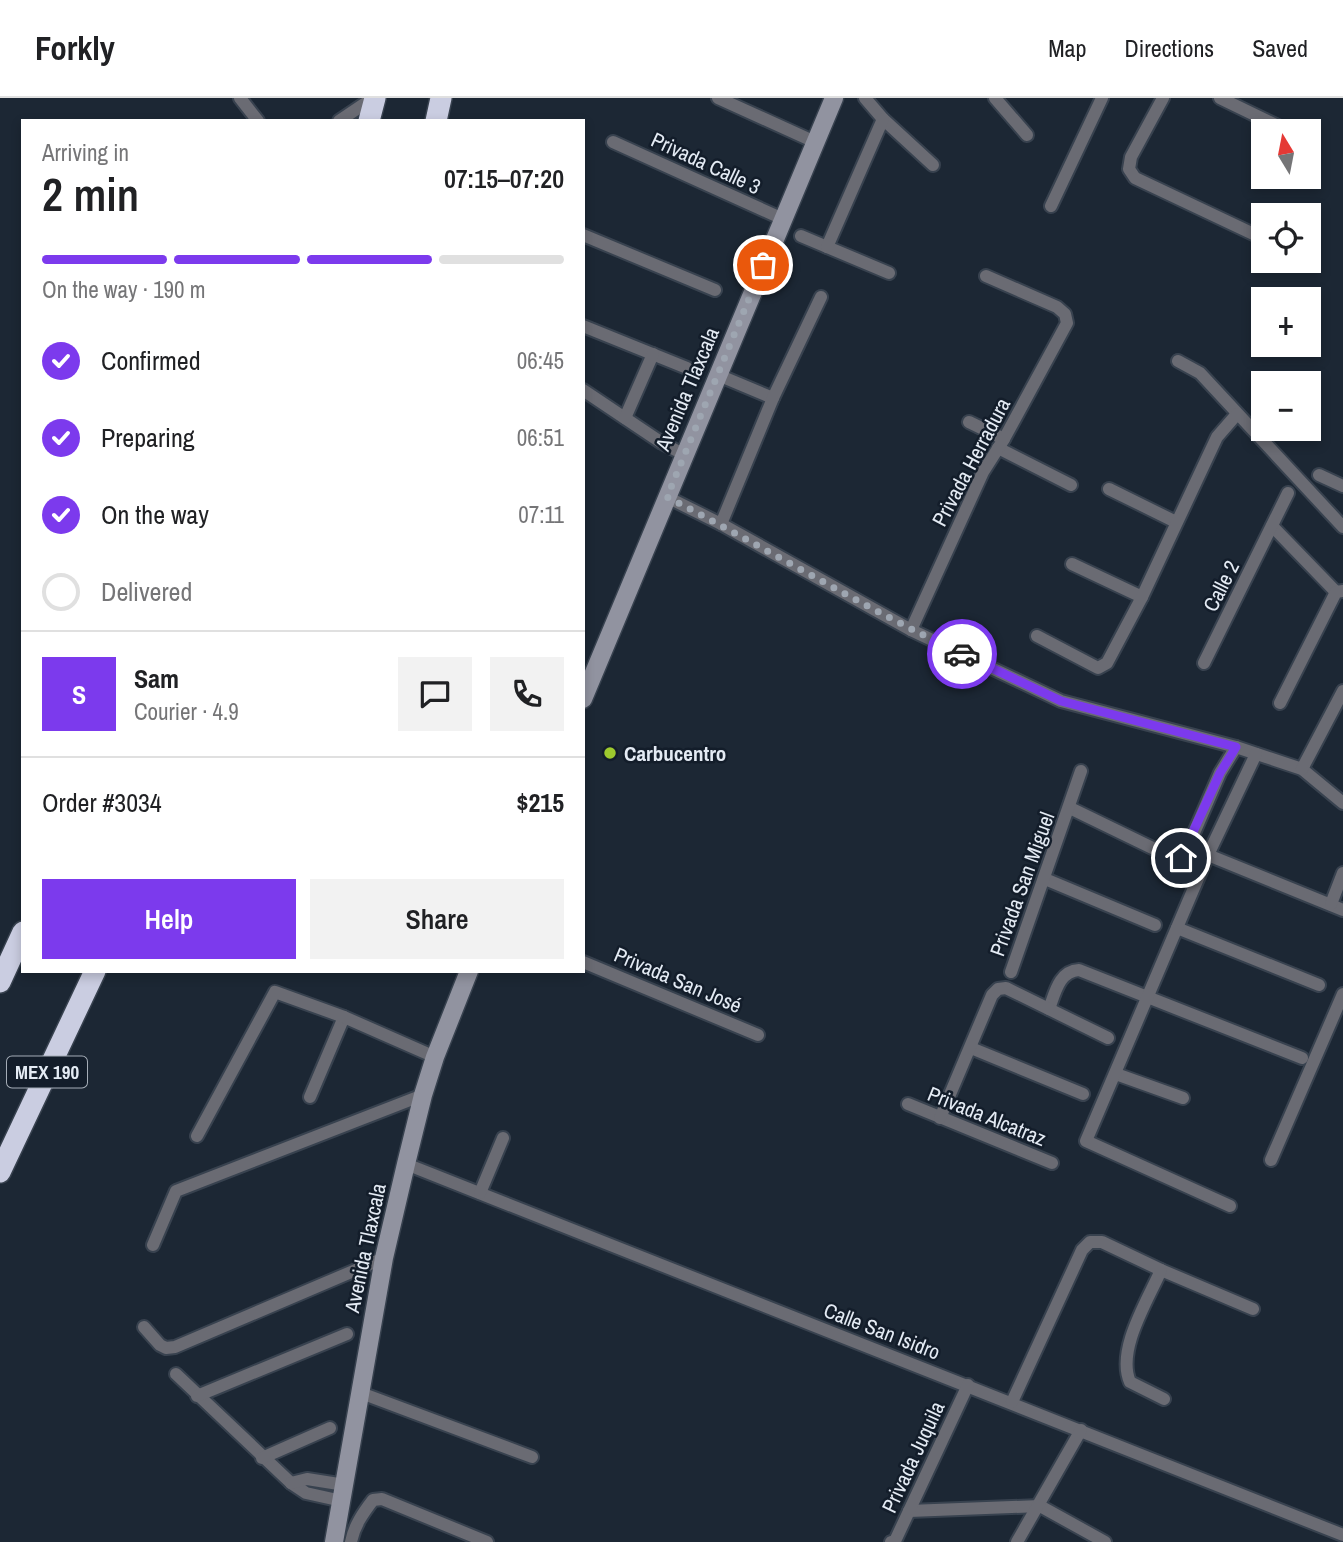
<!DOCTYPE html>
<meta charset="utf-8">
<style>
body{margin:0;font-family:"Archivo Narrow",sans-serif;background:#f2f2f2;color:#202124;height:100vh;display:flex;flex-direction:column;font-size:26px;white-space:nowrap}
*{box-sizing:border-box;margin:0}
p{font-size:23px;color:#757577}
.icon{flex:none;width:38px;height:38px;fill:none;stroke:currentColor;stroke-width:2;stroke-linecap:round;stroke-linejoin:round}
.map{position:relative;flex:1;overflow:hidden}
.panel{position:absolute;left:21px;top:21px;width:564px;height:854px;display:flex;flex-direction:column;background:#fff;border-radius:0px;box-shadow:0 4px 10px #0003}
.panel>*{flex:none}
.needle{width:46px;rotate:350deg}
.controls{position:absolute;left:1251px;top:21px;display:grid;gap:14px}
.controls a{display:grid;place-items:center;width:70px;height:70px;border-radius:0px;background:#fff;box-shadow:0 4px 10px #0003;font-size:35px}
.pin{position:absolute;display:grid;place-items:center;width:60px;height:60px;color:#fff;margin:-30px;border:4px solid #fff;border-radius:50%;box-shadow:0 2px 7px #0007}
.courier{position:absolute;display:grid;place-items:center;width:70px;height:70px;margin:-35px;border:5px solid #7c3aed;border-radius:50%;background:#fff;color:#222;box-shadow:0 2px 9px #0007}
.summary em{font-style:normal;font-weight:600}
.summary div{display:flex;flex-direction:column-reverse}
.summary{display:flex;align-items:center;justify-content:space-between;height:119px;padding:0 21px}
h1{font-size:46px;font-weight:600;line-height:52px}
.bar{display:grid;grid-template-columns:repeat(4,1fr);gap:10px 7px;align-content:center;height:84px;padding:0 21px}
.bar i{height:9px;border-radius:5px;background:#e0e0e0}
.bar .on{background:#7c3aed}
.bar p{grid-column:span 4}
.line{display:flex;align-items:center;gap:18px;padding:0 21px;border-top:2px solid #e0e0e0}
.line div{flex:1}
.round{display:grid;place-items:center;flex:none;width:74px;height:74px;border-radius:0px;background:#f2f2f2}
ol{padding:0 21px;list-style:none}
li{display:flex;align-items:center;gap:21px;height:77px}
li p{margin-inline-start:auto}
li .icon{padding:7px;border-radius:50%;background:#7c3aed;color:#fff;stroke-width:4}
li:last-child{color:#757577}
li i{width:38px;height:38px;border:4px solid #e0e0e0;border-radius:50%}
.action{display:flex;gap:14px;margin-top:auto;padding:14px 21px}
.action a{flex:1;height:80px;border-radius:0px;background:#7c3aed;color:#fff;font-size:28px;font-weight:600;line-height:80px;text-align:center}
.action a+a{background:#f2f2f2;color:#202124}
header{display:flex;align-items:center;gap:42px;box-sizing:border-box;height:98px;padding:0 35px;background:#fff;border-bottom:2px solid #e0e0e0}
header strong{font-size:33px}
nav{display:flex;gap:38px;margin-inline-start:auto;font-size:24px}
.map>svg:first-child{display:block}
.lines{fill:none;stroke-linecap:round;stroke-linejoin:round}
.street-casing{stroke:#38424f;stroke-width:16}
.secondary-casing{stroke:#38424f;stroke-width:21}
.highway-casing{stroke:#38424f;stroke-width:24}
.street{stroke:#6a6b73;stroke-width:12}
.secondary{stroke:#9193a0;stroke-width:18}
.highway{stroke:#cacde1;stroke-width:21}
.done{stroke:#9ea6b1;stroke-width:7;stroke-dasharray:0 12.6}
.route{stroke:#7c3aed;stroke-width:9}
.poi-dot{fill:#9eca2e;stroke:#131d2a;stroke-width:2.5}
.labels{text-anchor:middle;dominant-baseline:central;stroke-width:5;stroke-linejoin:round;paint-order:stroke}
.shield{fill:#131d2a;stroke:#a5adb7;stroke-width:2}
.shield-label{font-size:19px;font-weight:bold;fill:#e4ebf4}
.street-label{font-size:21px;fill:#e4ebf4;stroke:#131d2a}
.poi-label{font-size:21px;font-weight:bold;fill:#e4ebf4;stroke:#131d2a;text-anchor:start}
</style>
<header>
<strong>Forkly</strong>
<nav><a>Map</a><a>Directions</a><a>Saved</a></nav>
</header>
<div class="map">
<svg width="1343" height="1444" viewBox="0 0 1343 1444">
<rect width="100%" height="100%" fill="#1c2734"/>
<g class="lines">
<g class="street-casing">
<g id="street">
<path d="M 240,0 L 258,23"/>
<path d="M 718,0 L 815,44"/>
<path d="M 865,0 L 883,21 L 933,67"/>
<path d="M 995,0 L 1027,37"/>
<path d="M 1163,0 L 1131,59 L 1129,71 L 1135,80 L 1264,141"/>
<path d="M 1220,0 L 1288,33"/>
<path d="M 339,23 L 373,0"/>
<path d="M 613,44 L 783,121"/>
<path d="M 1051,108 L 1102,0"/>
<path d="M 583,137 L 715,192"/>
<path d="M 801,138 L 889,175"/>
<path d="M 827,149 L 883,21"/>
<path d="M 583,228 L 687,270"/>
<path d="M 1178,263 L 1200,275 L 1343,429"/>
<path d="M 718,277 L 773,300"/>
<path d="M 583,292 L 662,345 L 685,357"/>
<path d="M 625,320 L 653,256"/>
<path d="M 969,324 L 1004,341"/>
<path d="M 998,350 L 1071,387"/>
<path d="M 1319,377 L 1343,388"/>
<path d="M 1109,391 L 1176,424"/>
<path d="M 667,399 L 721,426 L 911,532 L 1061,603 L 1236,649 L 1302,671 L 1343,705"/>
<path d="M 721,426 L 773,300 L 821,199"/>
<path d="M 1272,428 L 1336,494"/>
<path d="M 1072,466 L 1142,499"/>
<path d="M 911,532 L 983,374 L 1004,341 L 1067,225 L 1065,216 L 1057,209 L 986,178"/>
<path d="M 1037,538 L 1098,570 L 1107,565 L 1142,499 L 1217,339 L 1237,316"/>
<path d="M 1204,565 L 1288,395"/>
<path d="M 1280,605 L 1336,494 L 1343,493"/>
<path d="M 1302,671 L 1343,593"/>
<path d="M 1070,710 L 1171,759 L 1181,760 L 1187,751 L 1220,675 L 1236,649"/>
<path d="M 1208,757 L 1343,812"/>
<path d="M 1045,781 L 1155,827"/>
<path d="M 1331,806 L 1343,775"/>
<path d="M 1177,830 L 1319,887"/>
<path d="M 583,864 L 758,937"/>
<path d="M 1011,874 L 1081,673"/>
<path d="M 1049,911 C 1055,895 1059,873 1079,872 L 1302,960"/>
<path d="M 971,950 L 1083,996"/>
<path d="M 1116,976 L 1183,1000"/>
<path d="M 310,999 L 344,919"/>
<path d="M 908,1006 L 1052,1065"/>
<path d="M 940,1020 L 992,897 L 998,891 L 1006,890 L 1108,940"/>
<path d="M 197,1038 L 275,894 L 344,919 L 435,959"/>
<path d="M 1271,1062 L 1343,896"/>
<path d="M 406,1066 L 1343,1437"/>
<path d="M 480,1095 L 503,1040"/>
<path d="M 1230,1108 L 1086,1043 L 1208,757 L 1256,656"/>
<path d="M 153,1147 L 176,1093 L 423,997"/>
<path d="M 1161,1172 L 1253,1211"/>
<path d="M 144,1229 L 160,1247 L 166,1250 L 175,1249 L 384,1160"/>
<path d="M 176,1276 L 291,1385 L 306,1395 L 342,1403"/>
<path d="M 361,1295 L 532,1359"/>
<path d="M 197,1298 L 347,1236"/>
<path d="M 1012,1304 L 1082,1152 L 1090,1144 L 1102,1144 L 1161,1172 C 1148,1202 1116,1252 1130,1284 L 1164,1301"/>
<path d="M 262,1360 L 330,1330"/>
<path d="M 291,1385 L 307,1381 L 345,1387"/>
<path d="M 909,1413 L 1040,1408 L 1105,1444"/>
<path d="M 351,1444 C 354,1428 363,1415 373,1402 L 382,1401 L 487,1444"/>
<path d="M 891,1444 L 895,1443 L 968,1287"/>
<path d="M 1017,1444 L 1081,1332"/>
</g>
</g>
<g class="secondary-casing">
<g id="secondary">
<path d="M 583,601 L 834,0"/>
<path d="M 334,1444 L 384,1160 L 406,1066 L 423,997 L 435,959 L 469,873"/>
</g>
</g>
<g class="highway-casing">
<g id="highway">
<path d="M 369,23 L 375,0"/>
<path d="M 436,23 L 441,0"/>
<path d="M 0,884 L 23,834"/>
<path d="M 0,1074 L 95,873"/>
</g>
</g>
<use href="#street" class="street"/>
<use href="#secondary" class="secondary"/>
<use href="#highway" class="highway"/>
</g>
<g class="lines">
<path class="done" d="M 763,167 L 667,399 C 766,450 861,508 962,556"/>
<path class="route" d="M 962,556 L 1061,603 L 1236,649 L 1220,675 L 1181,760"/>
</g>
<circle class="poi-dot" cx="610" cy="655" r="7"/>
<g class="labels">
<rect class="shield" x="7" y="958.5" width="80" height="31" rx="5"/>
<g class="shield-label">
<text x="47" y="974">MEX 190</text>
</g>
<g class="street-label">
<text transform="translate(706 65) rotate(25)">Privada Calle 3</text>
<text transform="translate(687 291) rotate(-67)">Avenida Tlaxcala</text>
<text transform="translate(971 364) rotate(-62)">Privada Herradura</text>
<text transform="translate(1221 488) rotate(-63)">Calle 2</text>
<text transform="translate(1022 786) rotate(-70)">Privada San Miguel</text>
<text transform="translate(678 882) rotate(23)">Privada San José</text>
<text transform="translate(987 1018) rotate(22)">Privada Alcatraz</text>
<text transform="translate(365 1150) rotate(-78)">Avenida Tlaxcala</text>
<text transform="translate(882 1233) rotate(21)">Calle San Isidro</text>
<text transform="translate(913 1359) rotate(-65)">Privada Juquila</text>
</g>
<g class="poi-label">
<text x="624" y="655">Carbucentro</text>
</g>
</g>
</svg>
<div class="controls">
<a><svg class="needle" viewBox="-14 -14 28 28"><path d="M0-13l5 13h-10z" fill="#e53935"/><path d="M0 13l5-13h-10z" fill="#757577"/></svg></a>
<a><svg class="icon" aria-label="locate" viewBox="0 0 24 24"><circle cx="12" cy="12" r="6"/><path d="M12 2v4M12 18v4M2 12h4M18 12h4"/></svg></a>
<a>+</a>
<a>−</a>
</div>
<div class="pin" style="left:763px;top:167px;background:#ea580c"><svg class="icon" aria-label="bag" viewBox="0 0 24 24"><path d="M5 8h14l-1 12H6zM9 8a3 3 0 0 1 6 0"/></svg></div>
<div class="pin" style="left:1181px;top:760px;background:#1f2937"><svg class="icon" aria-label="home" viewBox="0 0 24 24"><path d="M3 11l9-7 9 7M6 9v11h12V9"/></svg></div>
<div class="courier" style="left:962px;top:556px"><svg class="icon" aria-label="car" viewBox="0 0 24 24"><path d="M5 17H2v-5l4-1 3-4h7l3 4 3 1v5h-3M9 17h6M6 11h13"/><circle cx="7" cy="17" r="2"/><circle cx="17" cy="17" r="2"/></svg></div>
<section class="panel">
<div class="summary"><div><h1>2 min</h1><p>Arriving in</p></div><em>07:15–07:20</em></div>
<div class="bar"><i class="on"></i><i class="on"></i><i class="on"></i><i></i><p>On the way · 190 m</p></div>
<ol>
<li><svg class="icon" aria-label="check" viewBox="0 0 24 24"><path d="M5 12l5 5 9-10"/></svg>Confirmed<p>06:45</p></li>
<li><svg class="icon" aria-label="check" viewBox="0 0 24 24"><path d="M5 12l5 5 9-10"/></svg>Preparing<p>06:51</p></li>
<li><svg class="icon" aria-label="check" viewBox="0 0 24 24"><path d="M5 12l5 5 9-10"/></svg>On the way<p>07:11</p></li>
<li><i></i>Delivered</li>
</ol>
<div class="line" style="height:126px"><b class="round" style="background:#7c3aed;color:#fff">S</b><div><b>Sam</b><p>Courier · 4.9</p></div><a class="round"><svg class="icon" aria-label="chat" viewBox="0 0 24 24"><path d="M4 5h16v11H9l-5 4z"/></svg></a><a class="round"><svg class="icon" aria-label="phone" viewBox="0 0 24 24"><path d="M5 4h4l2 5-3 2q2 4 5 5l2-3 5 2v4C11 20 4 13 5 4z"/></svg></a></div>
<div class="line" style="height:91px"><div>Order #3034</div><b>$215</b></div>
<div class="action"><a>Help</a><a>Share</a></div>
</section>
</div>
